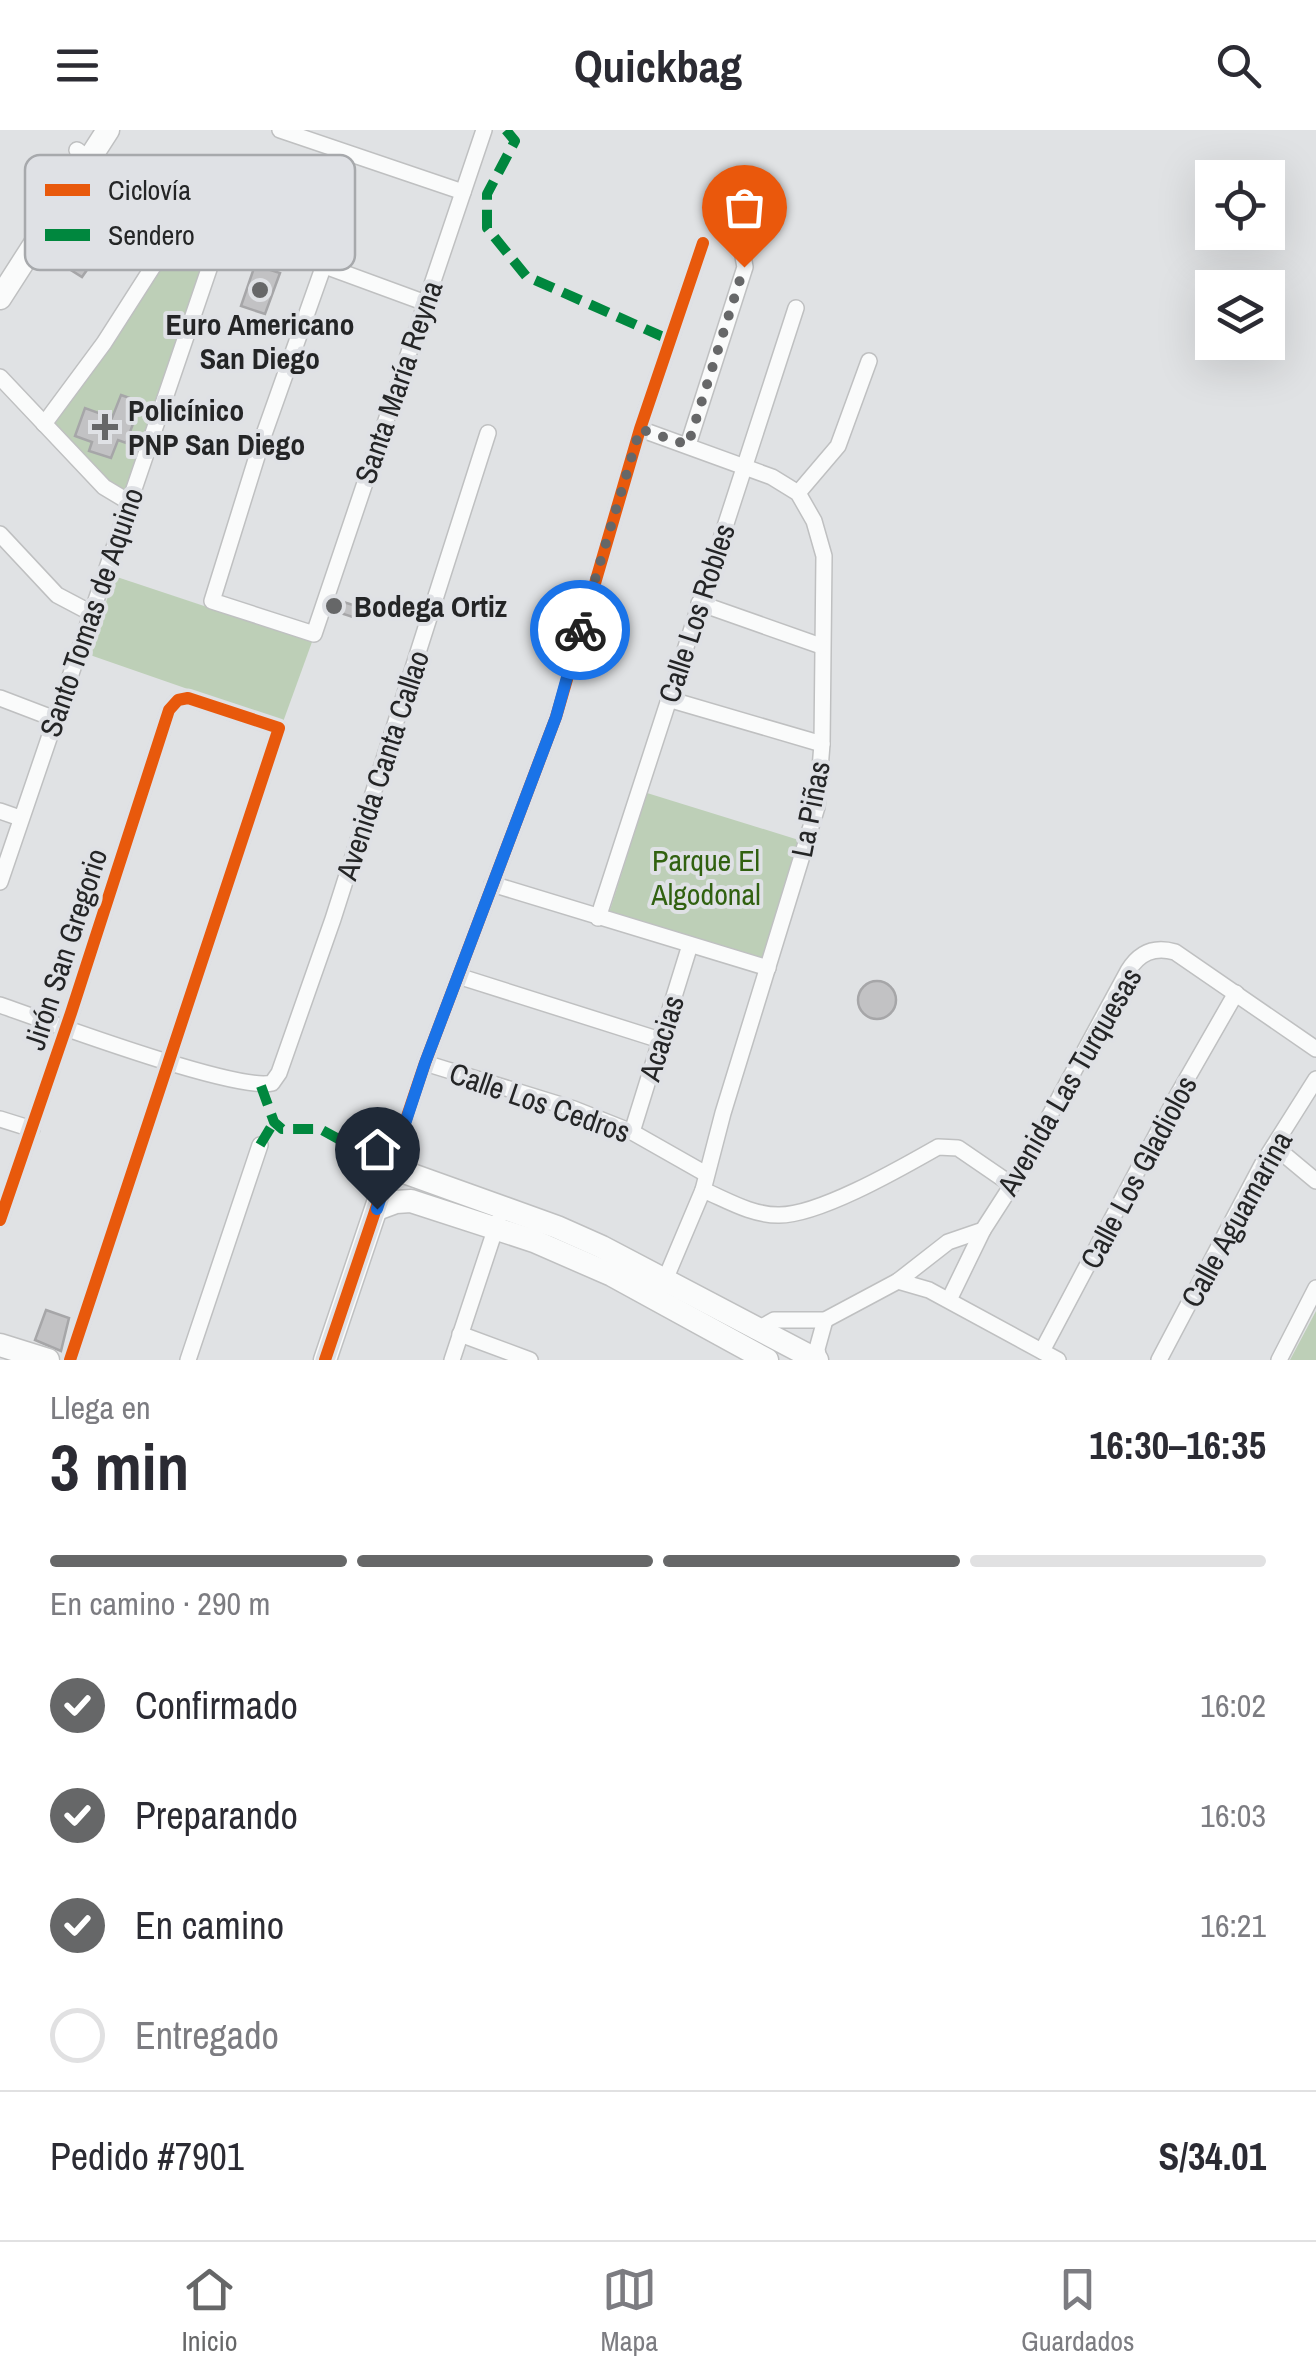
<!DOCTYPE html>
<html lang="es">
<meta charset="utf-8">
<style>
body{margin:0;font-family:"Archivo Narrow",sans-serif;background:#f2f2f3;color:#2b2b33;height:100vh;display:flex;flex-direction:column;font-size:38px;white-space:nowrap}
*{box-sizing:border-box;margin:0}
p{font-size:32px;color:#7c7c81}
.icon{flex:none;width:55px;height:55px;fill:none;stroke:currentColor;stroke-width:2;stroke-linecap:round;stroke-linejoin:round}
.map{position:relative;height:1230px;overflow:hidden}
.panel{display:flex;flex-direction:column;background:#fff;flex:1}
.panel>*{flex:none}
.tools{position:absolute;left:1195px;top:30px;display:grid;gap:20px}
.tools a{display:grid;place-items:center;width:90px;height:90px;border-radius:0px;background:#fff;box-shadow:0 10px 40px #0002;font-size:50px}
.pin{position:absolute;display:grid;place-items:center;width:85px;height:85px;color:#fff;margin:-102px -42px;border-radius:50% 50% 50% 0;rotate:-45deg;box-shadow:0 0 10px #0007}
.pin .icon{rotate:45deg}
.courier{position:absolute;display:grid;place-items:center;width:100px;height:100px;margin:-50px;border:8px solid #1a73e8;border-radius:50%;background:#fff;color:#222;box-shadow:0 2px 12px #0007}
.head em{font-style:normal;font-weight:800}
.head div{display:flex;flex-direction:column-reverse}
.head{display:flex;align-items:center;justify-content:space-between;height:170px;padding:0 50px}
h1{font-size:65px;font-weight:800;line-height:75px}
.bar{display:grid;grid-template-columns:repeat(4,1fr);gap:15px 10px;align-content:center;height:120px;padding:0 50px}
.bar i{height:12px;border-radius:8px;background:#e1e1e2}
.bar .on{background:#666768}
.bar p{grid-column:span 4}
.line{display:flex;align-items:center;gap:25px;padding:0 50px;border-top:2px solid #e1e1e2}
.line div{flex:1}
ol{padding:0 50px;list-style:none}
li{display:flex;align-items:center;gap:30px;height:110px}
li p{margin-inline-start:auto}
li .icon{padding:10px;border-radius:50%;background:#666768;color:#fff;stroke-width:4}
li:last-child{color:#7c7c81}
li i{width:55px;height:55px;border:5px solid #e1e1e2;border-radius:50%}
header{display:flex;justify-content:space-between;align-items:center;height:130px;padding:0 50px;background:#fff;font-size:45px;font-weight:800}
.menu{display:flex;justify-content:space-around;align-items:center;height:140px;border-top:2px solid #e1e1e2;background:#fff;font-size:28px;color:#7c7c81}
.menu a{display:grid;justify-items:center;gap:5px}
.menu .on{color:#666768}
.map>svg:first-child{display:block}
.green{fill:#bdcfb7}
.building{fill:#c2c2c4;stroke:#a6a6a8;stroke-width:2.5}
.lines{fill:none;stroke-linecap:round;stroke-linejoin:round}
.street-casing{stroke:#bfc0c1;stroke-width:18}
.secondary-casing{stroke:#bfc0c1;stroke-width:25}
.street{stroke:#fafbfb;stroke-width:15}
.secondary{stroke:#fafbfb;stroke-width:22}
.quiet{stroke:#00873e;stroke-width:10;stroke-dasharray:20 10;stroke-linecap:butt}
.cycleway-casing{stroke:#dfe1e5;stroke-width:19}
.cycleway{stroke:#e8590c;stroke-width:12}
.done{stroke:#666768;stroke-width:10;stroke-dasharray:0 18}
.route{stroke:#1a73e8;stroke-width:12}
.poi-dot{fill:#666768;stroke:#dfe1e5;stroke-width:4}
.labels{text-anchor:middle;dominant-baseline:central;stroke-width:8;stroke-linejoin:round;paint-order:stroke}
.poi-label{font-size:30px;font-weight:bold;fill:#242526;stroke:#dfe1e5;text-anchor:start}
.street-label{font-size:30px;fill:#242526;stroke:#dfe1e5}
.park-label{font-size:30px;fill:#316110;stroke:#dfe1e5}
.key{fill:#dfe1e5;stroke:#a7a9ac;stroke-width:2.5}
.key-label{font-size:28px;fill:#242526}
</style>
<header><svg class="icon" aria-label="menu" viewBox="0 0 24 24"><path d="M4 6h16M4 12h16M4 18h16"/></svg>Quickbag<svg class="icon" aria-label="search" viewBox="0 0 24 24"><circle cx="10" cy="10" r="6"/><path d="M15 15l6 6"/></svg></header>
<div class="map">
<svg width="1316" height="1230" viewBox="0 0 1316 1230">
<rect width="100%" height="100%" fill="#e0e2e4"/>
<g class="green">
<path d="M 187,91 L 218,102 L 127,366 L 106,352 L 50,294 Z"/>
<path d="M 114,446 L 312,512 L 283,592 L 90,525 Z"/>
<path d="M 647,663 L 802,711 L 764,831 L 609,783 Z"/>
<path d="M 1316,1181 L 1316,1230 L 1290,1230 Z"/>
</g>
<g class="building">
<path d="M 53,115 L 89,137 L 82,147 L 47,125 Z"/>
<path d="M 255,135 L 280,143 L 265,184 L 241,176 Z"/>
<path d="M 121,265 L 141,272 L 126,313 L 118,310 L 111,328 L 89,321 L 92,312 L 75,306 L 85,278 L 112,288 Z"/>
<path d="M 337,470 L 363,478 L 359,489 L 334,481 Z"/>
<circle cx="877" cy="870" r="19"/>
<path d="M 46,1180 L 69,1188 L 61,1221 L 35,1210 Z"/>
</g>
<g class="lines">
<g class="street-casing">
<g id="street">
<path d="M 280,0 L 463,62"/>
<path d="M 77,20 L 128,60 L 186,85 L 423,172"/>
<path d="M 324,135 L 263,307 L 212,471 L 314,504 L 484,0"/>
<path d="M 0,247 L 104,357 L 129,372"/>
<path d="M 44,294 L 104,213 L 186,85"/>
<path d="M 640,299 L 772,347 L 798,363 L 814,391 L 824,426 L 822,614 L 817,677 L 723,983 L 703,1060 L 665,1150"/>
<path d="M 688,315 L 745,137 L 738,100 L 725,69"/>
<path d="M 798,363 L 838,316 L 869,231"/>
<path d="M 0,404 L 57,465 L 93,484"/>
<path d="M 699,473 L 821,516"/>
<path d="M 0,568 L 55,589"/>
<path d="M 668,569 L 822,614"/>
<path d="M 0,681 L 20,688"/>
<path d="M 0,752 L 223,98"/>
<path d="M 492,754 L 768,838"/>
<path d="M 598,788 L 796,178"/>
<path d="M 458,846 L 660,910"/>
<path d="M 0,875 C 46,891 236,962 272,953 L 279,943 L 333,789 L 488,303"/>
<path d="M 425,933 L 574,979 L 632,1002 L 706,1044"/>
<path d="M 0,989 L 32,999"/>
<path d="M 632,1002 L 690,815"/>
<path d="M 1274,1016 L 1316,1051"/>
<path d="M 390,1037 L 425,933 L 556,587 L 640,299 L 703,113"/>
<path d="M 703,1060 C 727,1070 751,1085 778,1085 C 818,1086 901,1038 938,1017 L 958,1018 L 1012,1055"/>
<path d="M 0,1090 L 71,883 L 169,580 L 178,570 L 188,568 L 279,598 L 70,1230"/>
<path d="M 898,1151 L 929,1160 L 1058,1230"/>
<path d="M 949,1170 L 983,1100"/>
<path d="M 755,1201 L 774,1190 L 825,1190 L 898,1151 L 948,1112 L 983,1100 L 1012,1055 L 1128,841 C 1139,823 1154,816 1175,822 L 1316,919"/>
<path d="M 460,1204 L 530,1230"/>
<path d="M 1042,1221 L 1177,966 L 1236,863"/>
<path d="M 188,1230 L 260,1015"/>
<path d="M 452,1230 L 498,1091"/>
<path d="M 819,1230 L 817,1219 L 825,1190"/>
<path d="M 1159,1230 L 1263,1033 L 1316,949"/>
<path d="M 1279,1230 L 1316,1158"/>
</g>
</g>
<g class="secondary-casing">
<g id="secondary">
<path d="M 0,168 L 108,0"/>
<path d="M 377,1079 L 396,1072 L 411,1071 L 534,1111 L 612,1145 L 767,1230"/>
<path d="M 0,1215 L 48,1230"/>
<path d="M 325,1230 L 390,1037 L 557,1097 L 602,1117 L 817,1230"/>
</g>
</g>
<use href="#street" class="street"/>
<use href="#secondary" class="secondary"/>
<g class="quiet">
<path d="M 506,0 L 515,11 L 487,64 L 487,98 L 526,146 L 670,210"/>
<path d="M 261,956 L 274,992 L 282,999 L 320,999 L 390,1037"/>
<path d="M 260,1015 L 274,992"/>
</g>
<g class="cycleway-casing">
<g id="cycleway">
<path d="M 0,1090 L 71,883 L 169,580 L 178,570 L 188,568 L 279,598 L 70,1230"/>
<path d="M 325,1230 L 425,933 L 556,587 L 640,299 L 703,113"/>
</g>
</g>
<use href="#cycleway" class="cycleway"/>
</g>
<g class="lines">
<path class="done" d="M 580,500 L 640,299 L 688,315 L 744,137"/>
<path class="route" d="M 377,1079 L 425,933 L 556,587 L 580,500"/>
</g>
<g class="poi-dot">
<circle cx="260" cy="160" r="10"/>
<path d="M100 282h10v10h10v10h-10v10h-10v-10h-10v-10h10z"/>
<circle cx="334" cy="476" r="10"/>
</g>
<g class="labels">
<g class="poi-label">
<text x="260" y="194" text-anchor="middle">Euro Americano<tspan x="260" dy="34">San Diego</tspan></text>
<text x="128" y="280">Policínico<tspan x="128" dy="34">PNP San Diego</tspan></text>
<text x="354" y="476">Bodega Ortiz</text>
</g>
<g class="street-label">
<text transform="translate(398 252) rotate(-71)">Santa María Reyna</text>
<text transform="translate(91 482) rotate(-71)">Santo Tomas de Aquino</text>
<text transform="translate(696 483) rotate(-72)">Calle Los Robles</text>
<text transform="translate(382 635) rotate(-72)">Avenida Canta Callao</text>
<text transform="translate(810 679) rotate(-79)">La Piñas</text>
<text transform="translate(65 819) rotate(-72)">Jirón San Gregorio</text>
<text transform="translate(661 908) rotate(-73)">Acacias</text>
<text transform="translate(1069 951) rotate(-60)">Avenida Las Turquesas</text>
<text transform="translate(540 972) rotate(19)">Calle Los Cedros</text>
<text transform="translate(1138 1042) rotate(-62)">Calle Los Gladiolos</text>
<text transform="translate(1236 1089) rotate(-61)">Calle Aguamarina</text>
</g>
<g class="park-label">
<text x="706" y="730">Parque El<tspan x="706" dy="34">Algodonal</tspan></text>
</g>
</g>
<rect x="25" y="25" width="330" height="115" rx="15" class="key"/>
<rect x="45" y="54" width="45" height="12" fill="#e8590c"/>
<rect x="45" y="99" width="45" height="12" fill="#00873e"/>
<g class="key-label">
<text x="108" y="70">Ciclovía</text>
<text x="108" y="115">Sendero</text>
</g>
</svg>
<div class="tools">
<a><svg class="icon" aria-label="locate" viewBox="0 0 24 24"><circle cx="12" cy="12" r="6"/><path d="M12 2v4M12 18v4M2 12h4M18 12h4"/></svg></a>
<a><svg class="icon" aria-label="layers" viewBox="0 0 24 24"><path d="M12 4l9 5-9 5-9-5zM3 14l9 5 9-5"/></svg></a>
</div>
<div class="pin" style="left:744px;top:137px;background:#ea580c"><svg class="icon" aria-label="bag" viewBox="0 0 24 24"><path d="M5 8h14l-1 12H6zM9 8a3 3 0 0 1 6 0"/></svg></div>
<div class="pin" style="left:377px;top:1079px;background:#1f2937"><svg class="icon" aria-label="home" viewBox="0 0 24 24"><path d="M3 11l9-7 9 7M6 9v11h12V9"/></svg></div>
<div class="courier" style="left:580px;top:500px"><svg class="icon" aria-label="bike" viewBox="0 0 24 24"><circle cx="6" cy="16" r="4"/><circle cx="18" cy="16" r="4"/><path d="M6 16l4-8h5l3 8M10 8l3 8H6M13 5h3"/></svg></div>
</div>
<section class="panel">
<div class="head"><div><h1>3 min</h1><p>Llega en</p></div><em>16:30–16:35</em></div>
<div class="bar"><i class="on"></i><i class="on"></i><i class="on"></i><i></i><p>En camino · 290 m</p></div>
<ol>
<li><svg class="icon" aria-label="check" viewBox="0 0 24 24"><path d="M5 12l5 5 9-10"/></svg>Confirmado<p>16:02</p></li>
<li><svg class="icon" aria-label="check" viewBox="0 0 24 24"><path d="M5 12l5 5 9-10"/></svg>Preparando<p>16:03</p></li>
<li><svg class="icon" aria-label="check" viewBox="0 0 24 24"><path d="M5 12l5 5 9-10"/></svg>En camino<p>16:21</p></li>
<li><i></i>Entregado</li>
</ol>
<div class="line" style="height:130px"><div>Pedido #7901</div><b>S/34.01</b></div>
</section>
<nav class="menu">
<a class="on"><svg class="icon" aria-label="home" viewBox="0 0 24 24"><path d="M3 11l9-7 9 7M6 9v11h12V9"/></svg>Inicio</a>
<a><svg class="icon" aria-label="map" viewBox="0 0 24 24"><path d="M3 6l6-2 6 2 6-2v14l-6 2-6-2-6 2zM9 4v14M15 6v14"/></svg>Mapa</a>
<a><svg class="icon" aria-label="saved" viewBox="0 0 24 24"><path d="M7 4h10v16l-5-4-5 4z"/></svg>Guardados</a>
</nav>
